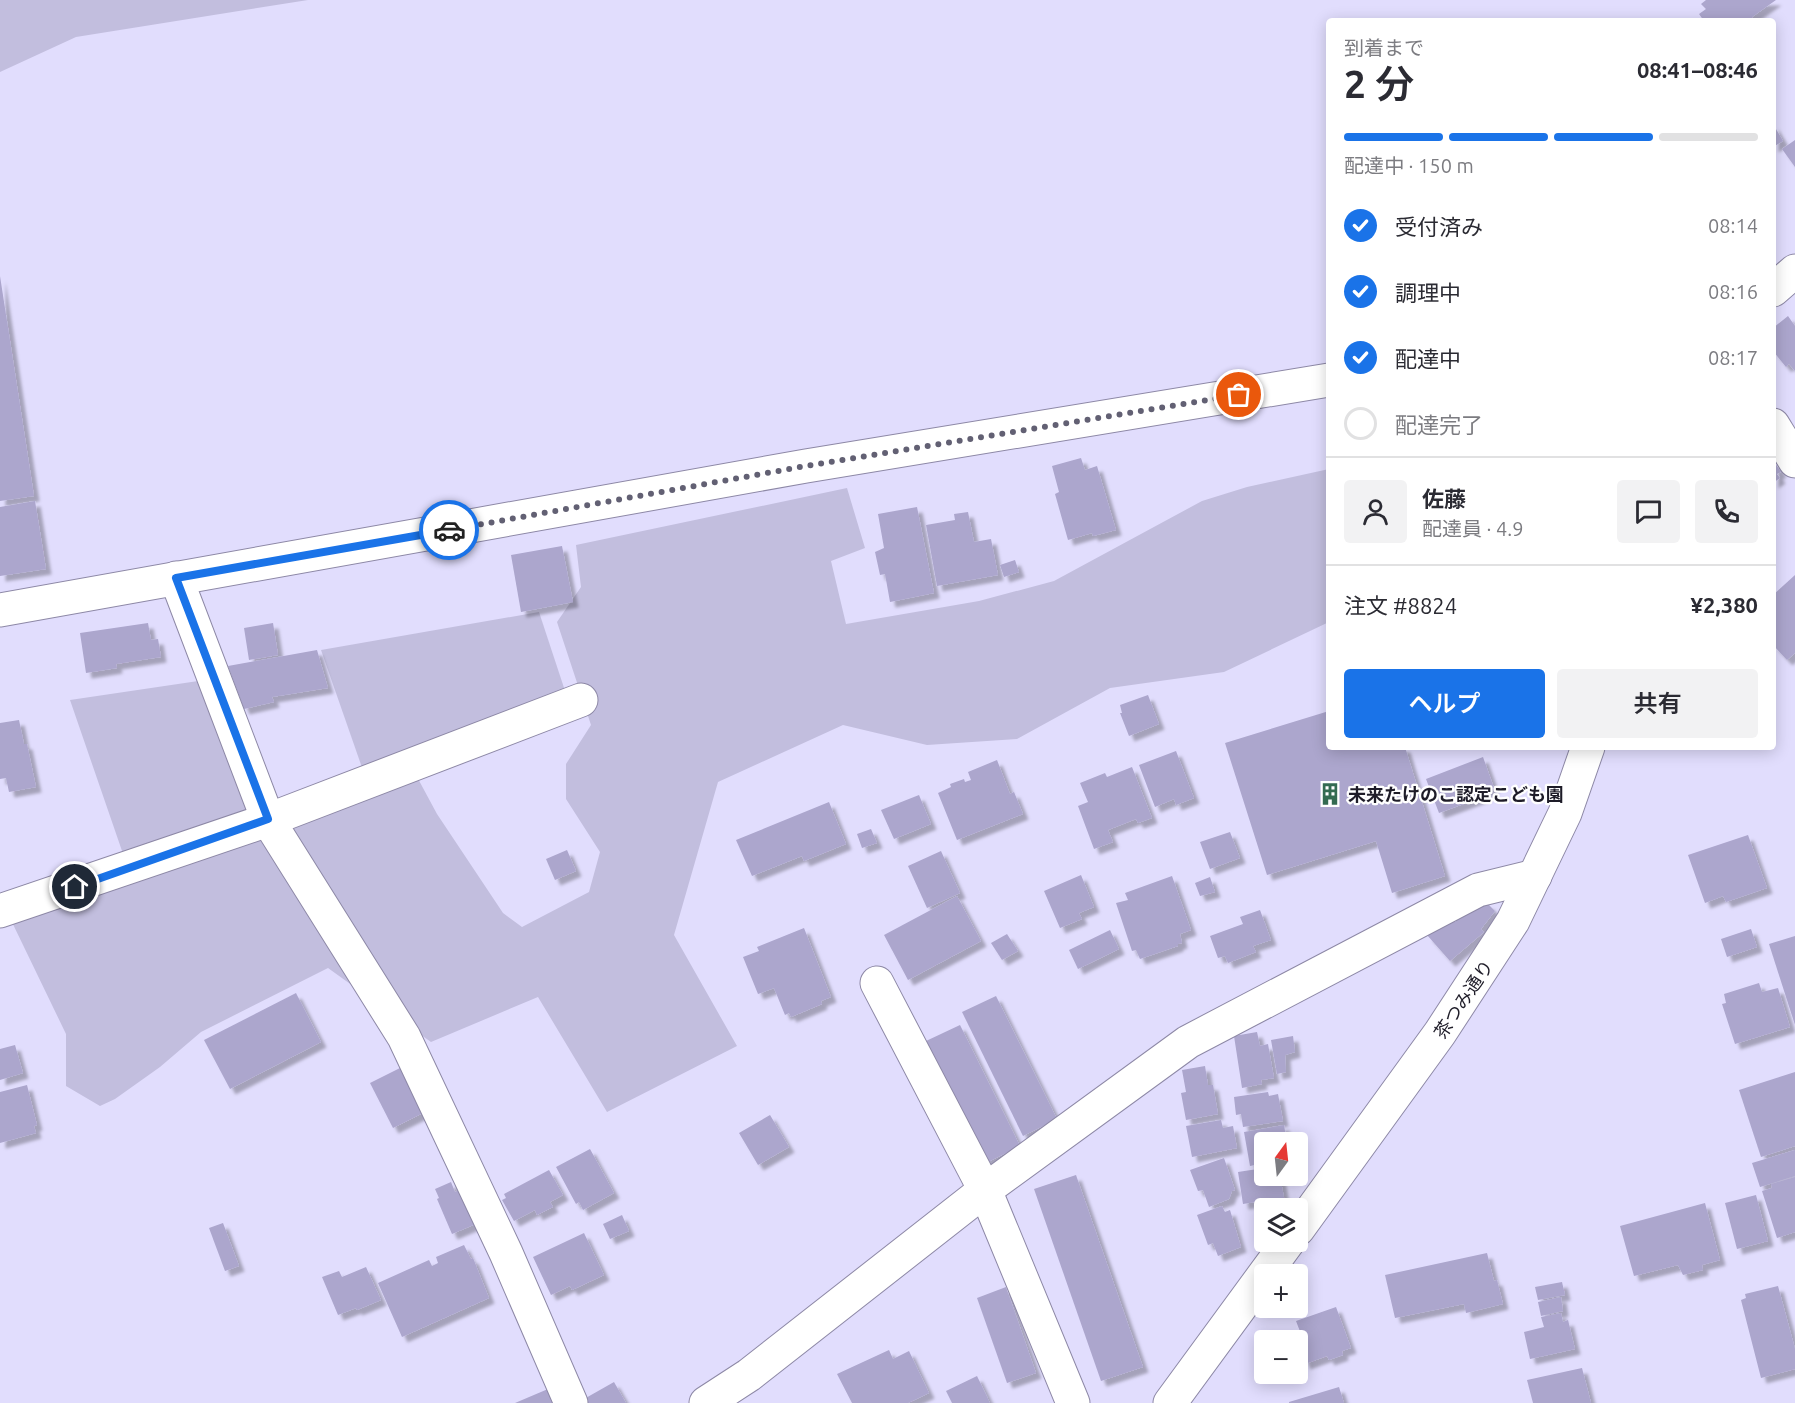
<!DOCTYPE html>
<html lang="ja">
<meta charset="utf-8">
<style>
body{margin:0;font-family:Ubuntu,"Noto Sans JP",sans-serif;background:#f2f2f3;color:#2b2b33;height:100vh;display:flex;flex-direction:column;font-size:22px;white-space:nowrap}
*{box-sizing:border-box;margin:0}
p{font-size:20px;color:#7c7c81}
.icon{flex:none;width:33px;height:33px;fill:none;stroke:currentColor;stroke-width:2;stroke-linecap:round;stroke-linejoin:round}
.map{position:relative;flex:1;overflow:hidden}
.side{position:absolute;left:1326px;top:18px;width:450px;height:732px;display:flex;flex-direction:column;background:#fff;border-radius:6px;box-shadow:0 3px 15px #0003}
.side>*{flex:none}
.needle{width:39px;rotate:15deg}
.fabs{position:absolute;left:1254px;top:1132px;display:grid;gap:12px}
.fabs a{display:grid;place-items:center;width:54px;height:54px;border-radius:6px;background:#fff;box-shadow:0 3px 15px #0003;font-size:30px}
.pin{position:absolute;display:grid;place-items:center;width:51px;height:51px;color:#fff;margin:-26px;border:3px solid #fff;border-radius:50%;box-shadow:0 2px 6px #0007}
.courier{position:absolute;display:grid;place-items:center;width:60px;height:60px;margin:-30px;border:4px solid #1a73e8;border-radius:50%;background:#fff;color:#222;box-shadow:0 2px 8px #0007}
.summary em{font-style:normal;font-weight:600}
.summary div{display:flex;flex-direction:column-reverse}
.summary{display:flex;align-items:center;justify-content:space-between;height:102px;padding:0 18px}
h1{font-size:39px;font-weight:600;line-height:45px}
.bar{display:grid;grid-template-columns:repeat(4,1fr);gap:9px 6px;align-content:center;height:72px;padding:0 18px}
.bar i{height:8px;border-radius:4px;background:#e1e1e2}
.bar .active{background:#1a73e8}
.bar p{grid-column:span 4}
.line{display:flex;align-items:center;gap:15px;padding:0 18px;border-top:2px solid #e1e1e2}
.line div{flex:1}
.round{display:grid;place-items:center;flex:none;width:63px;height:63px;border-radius:6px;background:#f2f2f3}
ol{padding:0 18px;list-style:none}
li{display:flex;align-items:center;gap:18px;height:66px}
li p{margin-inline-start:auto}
li .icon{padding:6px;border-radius:50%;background:#1a73e8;color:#fff;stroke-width:4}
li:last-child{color:#7c7c81}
li i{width:33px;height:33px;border:3px solid #e1e1e2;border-radius:50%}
.action{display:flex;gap:12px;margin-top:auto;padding:12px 18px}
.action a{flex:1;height:69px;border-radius:6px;background:#1a73e8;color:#fff;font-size:24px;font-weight:600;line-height:69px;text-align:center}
.action a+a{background:#f2f2f3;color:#2b2b33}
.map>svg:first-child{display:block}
.green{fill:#c2bede}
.building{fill:#aca6cd;filter:url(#shadow)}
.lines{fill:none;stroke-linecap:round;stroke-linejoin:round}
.minor-casing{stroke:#8d88a6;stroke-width:35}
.major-casing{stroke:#8d88a6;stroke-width:35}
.minor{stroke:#fff;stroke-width:33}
.major{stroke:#fff;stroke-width:33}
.done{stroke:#626073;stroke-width:6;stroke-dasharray:0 10.8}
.route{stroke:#1a73e8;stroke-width:8}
.labels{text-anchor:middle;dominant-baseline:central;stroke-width:4.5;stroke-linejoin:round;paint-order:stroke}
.poi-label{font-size:18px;font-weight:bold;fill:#1e1c28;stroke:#fff;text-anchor:start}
.street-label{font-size:18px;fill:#1e1c28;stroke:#fff}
</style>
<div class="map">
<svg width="1795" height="1403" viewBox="0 0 1795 1403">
<defs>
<filter id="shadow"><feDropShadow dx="5.5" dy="5.5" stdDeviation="1.5" flood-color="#0004"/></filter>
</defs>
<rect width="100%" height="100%" fill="#e1ddfd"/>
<g class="green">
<path d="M 0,0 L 308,0 L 76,37 L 0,72 Z"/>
<path d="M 1329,469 L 1329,622 L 1224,672 L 1110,688 L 1017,739 L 927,745 L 843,725 L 718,782 L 674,935 L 737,1046 L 607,1112 L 538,997 L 431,1042 L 328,968 L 201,1032 L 160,1067 L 115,1099 L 100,1106 L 66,1086 L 66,1034 L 9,916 L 131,877 L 70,700 L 205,680 L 263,836 L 416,775 L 437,814 L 503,913 L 522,927 L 589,892 L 600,852 L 566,799 L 566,764 L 591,725 L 557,622 L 581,587 L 576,545 L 847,488 L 865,548 L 831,561 L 846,624 L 979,601 L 1054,581 L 1202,501 L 1247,487 Z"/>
<path d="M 539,612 L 569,703 L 366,779 L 321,650 Z"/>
</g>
<g class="building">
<path d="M 1706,0 L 1776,0 L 1752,17 L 1755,21 L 1704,21 L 1699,14 L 1706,9 L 1701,4 Z"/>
<path d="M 1773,124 L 1783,141 L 1773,147 Z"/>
<path d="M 1795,140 L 1795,167 L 1782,149 Z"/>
<path d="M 0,276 L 34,496 L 0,501 Z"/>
<path d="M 1788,316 L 1795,326 L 1795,371 L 1789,364 L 1786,367 L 1773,351 L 1773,328 Z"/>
<path d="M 1081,458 L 1085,470 L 1097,466 L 1116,530 L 1093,536 L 1092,533 L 1068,540 L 1055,494 L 1059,492 L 1052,466 Z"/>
<path d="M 1773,460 L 1781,472 L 1777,474 L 1780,478 L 1773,483 Z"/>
<path d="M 35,501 L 46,569 L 0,576 L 0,507 Z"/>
<path d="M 917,507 L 934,593 L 890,602 L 885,574 L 880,575 L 875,552 L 884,548 L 878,514 Z"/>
<path d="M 968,512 L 974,542 L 991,539 L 998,575 L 937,586 L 926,525 L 955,520 L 954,514 Z"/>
<path d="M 562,546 L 573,602 L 521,612 L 511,555 Z"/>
<path d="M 1015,560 L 1019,572 L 1004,577 L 1000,565 Z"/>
<path d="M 1795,575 L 1795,653 L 1787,660 L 1773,645 L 1773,595 Z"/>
<path d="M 148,623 L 151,640 L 158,639 L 161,657 L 116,664 L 117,668 L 86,673 L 80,633 Z"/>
<path d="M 273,623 L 278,655 L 249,660 L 244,628 Z"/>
<path d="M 317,650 L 328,688 L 272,697 L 274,702 L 244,709 L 228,666 Z"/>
<path d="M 1148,695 L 1159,724 L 1129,736 L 1120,713 L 1122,713 L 1120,705 Z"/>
<path d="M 1329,711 L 1329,747 L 1405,747 L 1445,876 L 1392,893 L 1376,841 L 1267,875 L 1225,743 Z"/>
<path d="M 19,720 L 24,744 L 27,744 L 36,787 L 9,792 L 6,778 L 0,779 L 0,723 Z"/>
<path d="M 1176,751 L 1194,798 L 1176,805 L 1174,799 L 1155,807 L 1139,765 Z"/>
<path d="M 1483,757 L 1494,788 L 1486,791 L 1488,795 L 1439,813 L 1426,779 Z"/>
<path d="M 997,760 L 1010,794 L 1014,792 L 1023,814 L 957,840 L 938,793 L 951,787 L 950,784 L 964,779 L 965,782 L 971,780 L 968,772 Z"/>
<path d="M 1132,767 L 1152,818 L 1138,823 L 1136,819 L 1108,830 L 1113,842 L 1094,849 L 1078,806 L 1088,802 L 1080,783 L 1105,773 L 1107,777 Z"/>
<path d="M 919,795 L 931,824 L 894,839 L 881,810 Z"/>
<path d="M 829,802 L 846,844 L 804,861 L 802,856 L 752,876 L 736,840 Z"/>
<path d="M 871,829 L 877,843 L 862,848 L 857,834 Z"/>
<path d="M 1230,832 L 1240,858 L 1210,869 L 1200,842 Z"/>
<path d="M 1748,835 L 1767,888 L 1726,902 L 1723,896 L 1705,903 L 1688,855 Z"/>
<path d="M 567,850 L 576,871 L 555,880 L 546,859 Z"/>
<path d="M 941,851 L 960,893 L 927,908 L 908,866 Z"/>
<path d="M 1081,875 L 1094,907 L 1079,913 L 1082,919 L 1060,928 L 1044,891 Z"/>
<path d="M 1172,876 L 1191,930 L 1180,934 L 1182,943 L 1178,944 L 1178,946 L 1140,959 L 1136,950 L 1132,951 L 1116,903 L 1128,900 L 1125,893 Z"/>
<path d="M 1210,877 L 1215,892 L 1200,896 L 1195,883 Z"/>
<path d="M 957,896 L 981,941 L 908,980 L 884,935 Z"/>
<path d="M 1488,904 L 1495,911 L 1481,929 L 1484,932 L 1450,961 L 1427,935 L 1450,916 L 1455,922 L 1467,911 Z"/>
<path d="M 1260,910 L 1271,940 L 1253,946 L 1256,952 L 1228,963 L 1225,956 L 1218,958 L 1210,936 L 1243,924 L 1240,917 Z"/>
<path d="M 804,928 L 831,997 L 821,1001 L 822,1004 L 791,1017 L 789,1013 L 785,1015 L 774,988 L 758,994 L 743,957 L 759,951 L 757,947 Z"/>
<path d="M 1751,929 L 1757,947 L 1727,957 L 1721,939 Z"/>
<path d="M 1110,930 L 1119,949 L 1078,969 L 1069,950 Z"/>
<path d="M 1007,934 L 1018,951 L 1002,960 L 991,943 Z"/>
<path d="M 1795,936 L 1795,1025 L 1769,944 Z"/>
<path d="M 1759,983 L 1762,992 L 1778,988 L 1790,1027 L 1735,1044 L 1722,1004 L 1726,1003 L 1724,994 Z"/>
<path d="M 296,993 L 321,1042 L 230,1089 L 204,1040 Z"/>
<path d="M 996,996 L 1057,1119 L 1023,1136 L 962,1012 Z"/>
<path d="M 960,1025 L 1020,1146 L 986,1163 L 926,1041 Z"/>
<path d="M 1257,1032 L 1260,1046 L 1268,1044 L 1274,1078 L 1261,1080 L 1262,1084 L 1242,1088 L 1234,1036 Z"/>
<path d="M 1293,1036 L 1295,1052 L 1285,1055 L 1286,1072 L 1277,1074 L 1271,1040 Z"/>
<path d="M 15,1045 L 23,1073 L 0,1080 L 0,1049 Z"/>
<path d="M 1205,1066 L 1208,1085 L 1213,1085 L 1218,1114 L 1186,1120 L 1181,1093 L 1186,1092 L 1182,1070 Z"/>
<path d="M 402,1067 L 425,1112 L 393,1128 L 370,1083 Z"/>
<path d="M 1795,1072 L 1795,1146 L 1761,1157 L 1739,1090 Z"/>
<path d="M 27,1085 L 37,1125 L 34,1126 L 36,1133 L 0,1143 L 0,1092 Z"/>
<path d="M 1268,1092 L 1269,1096 L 1278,1094 L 1283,1121 L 1243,1127 L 1241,1114 L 1236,1115 L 1234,1097 Z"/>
<path d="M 770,1115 L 789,1147 L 758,1165 L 739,1133 Z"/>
<path d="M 1221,1120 L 1223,1128 L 1233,1126 L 1237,1148 L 1192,1157 L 1186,1126 Z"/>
<path d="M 1284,1125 L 1287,1143 L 1264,1143 L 1264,1163 L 1250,1166 L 1244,1132 Z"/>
<path d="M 590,1149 L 614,1193 L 583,1210 L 579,1202 L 576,1204 L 556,1167 Z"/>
<path d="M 1795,1150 L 1795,1176 L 1760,1187 L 1752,1163 Z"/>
<path d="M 1224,1158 L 1235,1190 L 1232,1191 L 1229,1199 L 1209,1207 L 1203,1190 L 1198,1191 L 1190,1170 Z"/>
<path d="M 1264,1168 L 1264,1176 L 1280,1176 L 1285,1203 L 1262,1206 L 1261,1201 L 1243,1204 L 1238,1172 Z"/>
<path d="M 549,1170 L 563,1195 L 550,1202 L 553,1207 L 537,1215 L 535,1210 L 514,1221 L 502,1200 L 506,1198 L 504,1194 Z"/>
<path d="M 1076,1175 L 1143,1367 L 1101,1381 L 1034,1189 Z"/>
<path d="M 1795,1177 L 1795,1232 L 1777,1238 L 1762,1191 L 1772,1188 L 1771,1184 Z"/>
<path d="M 451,1182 L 455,1192 L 463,1188 L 478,1223 L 452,1234 L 437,1199 L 439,1198 L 435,1189 Z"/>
<path d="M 1756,1195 L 1768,1241 L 1737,1249 L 1725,1203 Z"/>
<path d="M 1705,1203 L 1720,1260 L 1702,1265 L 1703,1270 L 1683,1275 L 1678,1265 L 1634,1276 L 1620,1226 Z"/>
<path d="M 1222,1206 L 1225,1212 L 1230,1210 L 1241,1247 L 1218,1256 L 1213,1243 L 1208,1245 L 1197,1215 Z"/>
<path d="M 622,1215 L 629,1231 L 610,1239 L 603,1224 Z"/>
<path d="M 223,1223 L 239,1266 L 225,1271 L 209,1228 Z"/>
<path d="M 584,1233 L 604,1275 L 572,1290 L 570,1286 L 551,1295 L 533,1257 Z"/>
<path d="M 464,1245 L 471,1259 L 473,1258 L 489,1298 L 402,1337 L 378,1283 L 429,1260 L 432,1266 L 438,1263 L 436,1257 Z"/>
<path d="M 1487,1253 L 1494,1281 L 1497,1280 L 1503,1304 L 1466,1313 L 1464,1304 L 1395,1318 L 1385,1275 Z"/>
<path d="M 366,1267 L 381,1300 L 357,1310 L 356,1308 L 338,1315 L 322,1277 L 339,1271 L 342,1277 Z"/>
<path d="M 1562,1282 L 1565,1295 L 1538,1300 L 1535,1287 Z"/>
<path d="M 1778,1286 L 1795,1349 L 1795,1369 L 1761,1378 L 1741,1300 L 1746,1298 L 1745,1294 Z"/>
<path d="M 1006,1287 L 1036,1373 L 1007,1383 L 977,1298 Z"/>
<path d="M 1561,1297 L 1563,1311 L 1541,1316 L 1538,1302 Z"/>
<path d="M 1336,1307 L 1351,1348 L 1342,1351 L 1343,1355 L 1329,1360 L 1327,1356 L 1305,1364 L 1295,1336 L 1301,1334 L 1296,1321 Z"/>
<path d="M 1561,1313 L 1563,1322 L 1568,1320 L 1575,1349 L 1530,1359 L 1524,1332 L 1544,1327 L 1541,1317 Z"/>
<path d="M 889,1350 L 893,1359 L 909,1351 L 929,1393 L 908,1403 L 852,1403 L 837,1374 Z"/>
<path d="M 1582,1368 L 1591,1403 L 1533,1403 L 1527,1380 Z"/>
<path d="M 977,1376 L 990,1403 L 952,1403 L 946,1391 Z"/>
<path d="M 614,1382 L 626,1403 L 587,1403 L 584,1399 Z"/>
<path d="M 1339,1387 L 1344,1403 L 1289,1403 L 1289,1402 Z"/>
<path d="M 548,1389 L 554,1403 L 515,1403 Z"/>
</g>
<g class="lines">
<g class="minor-casing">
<g id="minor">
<path d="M 1773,425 L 1795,461"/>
<path d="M 176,578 L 268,820 L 404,1037 L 506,1253 L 571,1403"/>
<path d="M 0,610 L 806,466 L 1329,380"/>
<path d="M 0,911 L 268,820 L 581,700"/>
<path d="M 877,983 L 985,1190 L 1073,1403"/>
<path d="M 706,1403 L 749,1375 L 985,1190 L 1188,1042 L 1478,890 L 1535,876"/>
</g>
</g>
<g class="major-casing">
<g id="major">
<path d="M 1773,290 L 1795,271"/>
<path d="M 1298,1229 L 1440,1033 L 1513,921 L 1565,813 L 1588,747"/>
<path d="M 1170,1403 L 1288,1242"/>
</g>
</g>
<use href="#minor" class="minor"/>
<use href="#major" class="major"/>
</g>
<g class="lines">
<path class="done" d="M 449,530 L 806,466 L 1239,395"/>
<path class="route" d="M 75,887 L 268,819 L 176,578 L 449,530"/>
</g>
<defs>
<g id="building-bare" transform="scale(1.8)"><path d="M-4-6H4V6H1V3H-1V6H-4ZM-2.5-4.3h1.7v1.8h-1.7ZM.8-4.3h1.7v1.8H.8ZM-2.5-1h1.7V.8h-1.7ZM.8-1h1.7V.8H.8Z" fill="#346b51" stroke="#fff" stroke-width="2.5" paint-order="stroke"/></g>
</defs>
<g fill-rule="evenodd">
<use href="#building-bare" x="1330" y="794"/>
</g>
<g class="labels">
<g class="poi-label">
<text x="1348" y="794">未来たけのこ認定こども園</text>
</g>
<g class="street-label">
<text transform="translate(1463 999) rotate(-56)">茶つみ通り</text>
</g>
</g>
</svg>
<div class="fabs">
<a><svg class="needle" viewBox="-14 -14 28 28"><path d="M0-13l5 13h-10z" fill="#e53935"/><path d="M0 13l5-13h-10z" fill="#7c7c81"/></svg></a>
<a><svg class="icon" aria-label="layers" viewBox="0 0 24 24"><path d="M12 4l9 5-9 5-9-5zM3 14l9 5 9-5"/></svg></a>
<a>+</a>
<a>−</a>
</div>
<div class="pin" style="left:1239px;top:395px;background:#ea580c"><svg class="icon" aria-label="bag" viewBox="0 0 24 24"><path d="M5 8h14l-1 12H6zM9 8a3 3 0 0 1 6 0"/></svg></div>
<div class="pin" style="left:75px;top:887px;background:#1f2937"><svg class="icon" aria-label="home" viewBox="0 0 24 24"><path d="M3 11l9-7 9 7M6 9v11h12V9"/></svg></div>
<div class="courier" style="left:449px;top:530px"><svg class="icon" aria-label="car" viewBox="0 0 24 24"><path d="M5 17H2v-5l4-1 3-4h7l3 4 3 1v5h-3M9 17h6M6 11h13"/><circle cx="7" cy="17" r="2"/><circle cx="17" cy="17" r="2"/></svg></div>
<section class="side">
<div class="summary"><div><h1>2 分</h1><p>到着まで</p></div><em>08:41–08:46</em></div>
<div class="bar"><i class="active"></i><i class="active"></i><i class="active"></i><i></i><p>配達中 · 150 m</p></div>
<ol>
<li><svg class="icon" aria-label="check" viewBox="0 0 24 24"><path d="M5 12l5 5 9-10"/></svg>受付済み<p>08:14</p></li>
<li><svg class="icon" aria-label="check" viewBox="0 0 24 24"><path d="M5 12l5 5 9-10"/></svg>調理中<p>08:16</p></li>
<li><svg class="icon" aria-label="check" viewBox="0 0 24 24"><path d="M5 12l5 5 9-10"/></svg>配達中<p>08:17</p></li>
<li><i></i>配達完了</li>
</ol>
<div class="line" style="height:108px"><a class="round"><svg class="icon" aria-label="person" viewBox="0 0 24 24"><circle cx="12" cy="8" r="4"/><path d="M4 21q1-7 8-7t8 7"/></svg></a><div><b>佐藤</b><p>配達員 · 4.9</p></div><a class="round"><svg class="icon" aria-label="chat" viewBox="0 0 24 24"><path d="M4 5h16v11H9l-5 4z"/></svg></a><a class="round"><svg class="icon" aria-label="phone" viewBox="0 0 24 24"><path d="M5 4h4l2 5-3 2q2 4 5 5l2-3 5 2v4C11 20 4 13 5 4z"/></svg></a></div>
<div class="line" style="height:78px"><div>注文 #8824</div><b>¥2,380</b></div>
<div class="action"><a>ヘルプ</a><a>共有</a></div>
</section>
</div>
